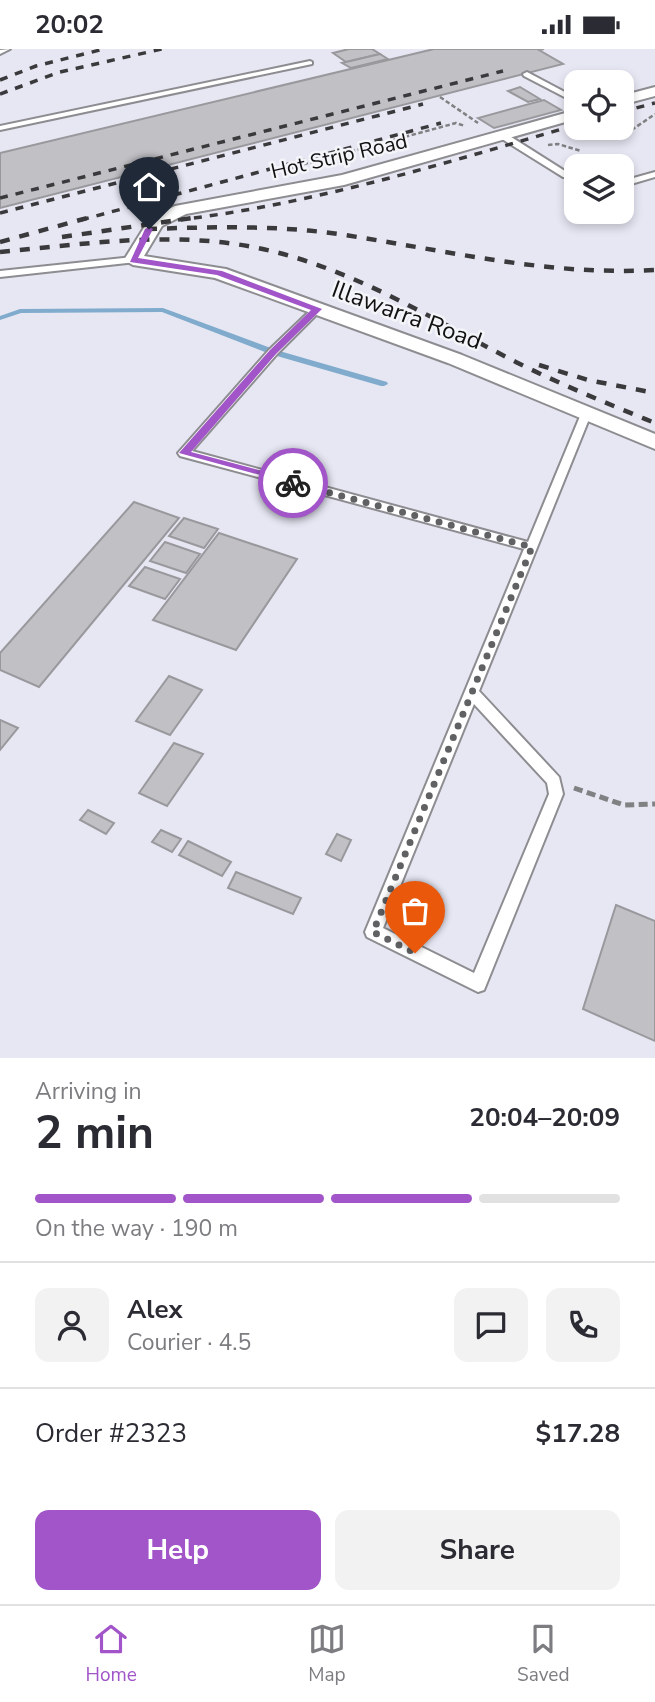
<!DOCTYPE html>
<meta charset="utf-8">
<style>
body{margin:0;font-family:"Nunito Sans",sans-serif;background:#f2f2f3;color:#2b2b33;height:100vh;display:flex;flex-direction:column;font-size:26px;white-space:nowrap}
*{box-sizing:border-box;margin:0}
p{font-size:23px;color:#7c7c81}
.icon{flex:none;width:38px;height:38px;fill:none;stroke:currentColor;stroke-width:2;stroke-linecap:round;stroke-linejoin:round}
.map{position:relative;height:1009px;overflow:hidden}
.sheet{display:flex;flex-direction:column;background:#fff;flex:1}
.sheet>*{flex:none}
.buttons{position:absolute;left:564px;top:21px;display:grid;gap:14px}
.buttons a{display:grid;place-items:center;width:70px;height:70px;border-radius:14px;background:#fff;box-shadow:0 4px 10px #0003;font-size:35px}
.pin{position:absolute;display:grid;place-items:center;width:60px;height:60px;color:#fff;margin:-72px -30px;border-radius:50% 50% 50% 0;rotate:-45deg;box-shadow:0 0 7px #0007}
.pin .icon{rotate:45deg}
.courier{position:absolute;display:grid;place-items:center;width:70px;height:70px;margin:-35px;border:5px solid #a155c8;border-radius:50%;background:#fff;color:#222;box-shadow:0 2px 9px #0007}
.summary em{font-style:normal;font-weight:700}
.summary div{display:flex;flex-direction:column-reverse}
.summary{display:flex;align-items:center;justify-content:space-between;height:119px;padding:0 35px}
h1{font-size:46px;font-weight:700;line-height:52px}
.bar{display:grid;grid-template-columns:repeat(4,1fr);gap:10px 7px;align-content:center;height:84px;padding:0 35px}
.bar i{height:9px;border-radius:5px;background:#e1e1e2}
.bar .current{background:#a155c8}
.bar p{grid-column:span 4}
.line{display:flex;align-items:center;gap:18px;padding:0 35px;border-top:2px solid #e1e1e2}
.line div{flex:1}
.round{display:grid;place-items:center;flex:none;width:74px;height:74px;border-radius:14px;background:#f2f2f3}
.primary-button{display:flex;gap:14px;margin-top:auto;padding:14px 35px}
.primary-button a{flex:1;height:80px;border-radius:14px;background:#a155c8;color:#fff;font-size:28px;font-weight:700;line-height:80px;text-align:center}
.primary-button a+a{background:#f2f2f3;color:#2b2b33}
.status{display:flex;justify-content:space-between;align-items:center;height:49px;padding:0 35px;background:#fff;direction:ltr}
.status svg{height:19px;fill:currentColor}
.tab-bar{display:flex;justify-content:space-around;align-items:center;height:98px;border-top:2px solid #e1e1e2;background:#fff;font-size:19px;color:#7c7c81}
.tab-bar a{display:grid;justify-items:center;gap:4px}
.tab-bar .current{color:#a155c8}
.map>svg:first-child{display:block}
.built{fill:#e6e7f3;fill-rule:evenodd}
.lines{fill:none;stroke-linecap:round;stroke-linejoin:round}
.stream{fill:#80abcc;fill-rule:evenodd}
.building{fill:#c0c0c5;stroke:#99999d;stroke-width:2}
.lane-casing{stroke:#8d8d91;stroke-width:4}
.street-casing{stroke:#8d8d91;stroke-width:4}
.path-far1{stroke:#808183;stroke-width:2.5;stroke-dasharray:4.5 2.5;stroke-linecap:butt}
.path{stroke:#808183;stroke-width:5;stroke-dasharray:9 4.5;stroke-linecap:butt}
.lane{fill:#fff;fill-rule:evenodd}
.street{fill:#fff;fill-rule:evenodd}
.rail-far1{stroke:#3a3a3c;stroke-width:3.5;stroke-dasharray:8 8;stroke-linecap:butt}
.rail{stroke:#3a3a3c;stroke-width:4.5;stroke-dasharray:10 10;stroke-linecap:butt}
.route{fill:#a155c8}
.done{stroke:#606163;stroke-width:7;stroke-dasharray:0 12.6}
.labels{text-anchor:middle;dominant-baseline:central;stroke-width:5;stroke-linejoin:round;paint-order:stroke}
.far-street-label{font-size:21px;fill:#111112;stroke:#f4f5f9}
.street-label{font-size:24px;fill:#111112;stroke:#f4f5f9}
</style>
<div class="status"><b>20:02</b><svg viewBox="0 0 49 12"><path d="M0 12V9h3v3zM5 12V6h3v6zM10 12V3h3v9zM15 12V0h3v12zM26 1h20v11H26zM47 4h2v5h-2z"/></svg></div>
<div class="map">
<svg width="655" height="1009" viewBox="0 0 655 1009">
<rect width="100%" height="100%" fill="#f4f5f9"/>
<path class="built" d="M 0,0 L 655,0 L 655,1009 L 0,1009 ZM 576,33 L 621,33 L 621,79 L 576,79 ZM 576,117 L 621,117 L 621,163 L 576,163 Z"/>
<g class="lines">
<path class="stream" d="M 163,259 L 276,301 L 387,333 L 388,335 L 384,337 L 381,337 L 270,305 L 162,263 L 21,264 L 0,271 L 0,267 L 20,260 Z"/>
</g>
<g class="building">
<path d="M 349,0 L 372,0 L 380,5 L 346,13 L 333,4 Z"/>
<path d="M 434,0 L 544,0 L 539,1 L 563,15 L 0,159 L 0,104 Z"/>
<path d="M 380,5 L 388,10 L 351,19 L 342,14 Z"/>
<path d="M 520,38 L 540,50 L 528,53 L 508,42 Z"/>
<path d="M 544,51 L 561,61 L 494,79 L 478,69 Z"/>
<path d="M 134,453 L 179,469 L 39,638 L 0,621 L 0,604 Z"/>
<path d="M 184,469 L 218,480 L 204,499 L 169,487 Z"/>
<path d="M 219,484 L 297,510 L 236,601 L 153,571 Z"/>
<path d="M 165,493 L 200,505 L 186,524 L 150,512 Z"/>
<path d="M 145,518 L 180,530 L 165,550 L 129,537 Z"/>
<path d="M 169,627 L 202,641 L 170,686 L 136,672 Z"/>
<path d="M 0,671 L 18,679 L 0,701 Z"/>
<path d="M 174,694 L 203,705 L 167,757 L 139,744 Z"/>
<path d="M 88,761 L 114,774 L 106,785 L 80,771 Z"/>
<path d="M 161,781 L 181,790 L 172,803 L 152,793 Z"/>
<path d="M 337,785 L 351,791 L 341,812 L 326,805 Z"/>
<path d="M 188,792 L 231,813 L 222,827 L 179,806 Z"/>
<path d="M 236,823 L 301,849 L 293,865 L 228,839 Z"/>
<path d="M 616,856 L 655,872 L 655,992 L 583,960 Z"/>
</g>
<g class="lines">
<g class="lane-casing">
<g id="lane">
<path d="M 10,0 L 0,5 L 0,1 Z"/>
<path d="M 310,12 L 312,13 L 312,15 L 0,81 L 0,77 Z"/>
<path d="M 527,23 L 576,49 L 576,54 L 524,27 L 523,25 Z"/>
<path d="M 499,84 L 505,84 L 568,124 L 576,125 L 576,129 L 563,128 L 499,88 Z"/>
<path d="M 655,123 L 655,128 L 631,135 L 621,134 L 621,130 L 630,130 Z"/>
<path d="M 133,208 L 136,209 L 136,213 L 0,228 L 0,222 Z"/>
<path d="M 317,257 L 320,258 L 320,262 L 277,305 L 192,402 L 528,493 L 581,365 L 586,362 L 591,365 L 479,642 L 559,728 L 563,745 L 484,941 L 478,943 L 367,888 L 365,883 L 524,500 L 180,407 L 178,404 L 269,301 L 314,258 ZM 474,655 L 547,734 L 549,745 L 474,924 L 383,879 Z"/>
</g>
</g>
<g class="street-casing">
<g id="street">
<path d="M 655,38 L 655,47 L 621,56 L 621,47 Z"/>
<path d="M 576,61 L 576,70 L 344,136 L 186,165 L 162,177 L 144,207 L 226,220 L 462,306 L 655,385 L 655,400 L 448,314 L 215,229 L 133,216 L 124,211 L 150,169 L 175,157 L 342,126 Z"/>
</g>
</g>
<g class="path-far1">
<path d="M 440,48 L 478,74"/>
<path d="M 620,89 L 655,65"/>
<path d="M 548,96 L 558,95 L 581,102"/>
<path d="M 290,119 L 456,74 L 465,77"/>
</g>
<path class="path" d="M 574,739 L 624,756 L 655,755"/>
<use href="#lane" class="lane"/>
<use href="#street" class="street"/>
<g class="rail-far1">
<path d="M 0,31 L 36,17 L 104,0"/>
<path d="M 0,45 L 60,23 L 162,0"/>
<path d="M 621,63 L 655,54"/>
<path d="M 0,149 L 503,22"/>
<path d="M 0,164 L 423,55"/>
<path d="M 81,171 L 441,74"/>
<path d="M 178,171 C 314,155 445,114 576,76"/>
</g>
<g class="rail">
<path d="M 147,180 C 211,178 275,176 338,185 C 446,201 545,227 655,221"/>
<path d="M 62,188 L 192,169"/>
<path d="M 0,193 L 87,169"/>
<path d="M 0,203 C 84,195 170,182 253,198 C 346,216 427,267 510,310 C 557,334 606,354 655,374"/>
<path d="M 539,316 L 588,331 L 655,344"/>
</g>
</g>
<path class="route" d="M 149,178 L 153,180 L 138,209 L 222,222 L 322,260 L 276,305 L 191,403 L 297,431 L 297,436 L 179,404 L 270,301 L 311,261 L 217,226 L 130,213 L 145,180 Z"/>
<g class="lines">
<path class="done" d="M 293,434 L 532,498 L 373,883 L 415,904"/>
</g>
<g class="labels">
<g class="far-street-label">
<text transform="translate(339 107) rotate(-13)">Hot Strip Road</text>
</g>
<g class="street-label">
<text transform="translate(407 266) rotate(20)">Illawarra Road</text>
</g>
</g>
</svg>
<div class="buttons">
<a><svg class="icon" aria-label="locate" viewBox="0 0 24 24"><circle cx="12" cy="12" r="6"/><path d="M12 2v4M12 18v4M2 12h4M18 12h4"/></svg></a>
<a><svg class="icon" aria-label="layers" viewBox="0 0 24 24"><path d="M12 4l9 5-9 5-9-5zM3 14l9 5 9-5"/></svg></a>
</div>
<div class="pin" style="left:415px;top:904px;background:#ea580c"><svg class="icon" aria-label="bag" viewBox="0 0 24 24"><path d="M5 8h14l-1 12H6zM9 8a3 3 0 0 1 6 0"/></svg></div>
<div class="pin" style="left:149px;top:180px;background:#1f2937"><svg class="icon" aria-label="home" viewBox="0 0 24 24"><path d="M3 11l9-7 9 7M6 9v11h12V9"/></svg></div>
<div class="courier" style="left:293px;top:434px"><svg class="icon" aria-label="bike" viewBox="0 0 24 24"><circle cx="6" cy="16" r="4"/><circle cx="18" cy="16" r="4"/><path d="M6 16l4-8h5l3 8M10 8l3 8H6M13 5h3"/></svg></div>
</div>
<section class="sheet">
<div class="summary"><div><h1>2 min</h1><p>Arriving in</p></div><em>20:04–20:09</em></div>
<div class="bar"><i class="current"></i><i class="current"></i><i class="current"></i><i></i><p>On the way · 190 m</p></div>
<div class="line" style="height:126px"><a class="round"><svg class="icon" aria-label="person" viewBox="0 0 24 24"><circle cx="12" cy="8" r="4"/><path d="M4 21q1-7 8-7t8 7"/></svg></a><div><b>Alex</b><p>Courier · 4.5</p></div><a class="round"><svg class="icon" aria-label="chat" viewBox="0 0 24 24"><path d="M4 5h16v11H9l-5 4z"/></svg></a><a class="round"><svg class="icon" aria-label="phone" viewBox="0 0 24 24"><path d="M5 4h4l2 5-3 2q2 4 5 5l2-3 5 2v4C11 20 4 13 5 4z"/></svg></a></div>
<div class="line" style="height:91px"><div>Order #2323</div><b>$17.28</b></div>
<div class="primary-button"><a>Help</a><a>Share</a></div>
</section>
<nav class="tab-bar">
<a class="current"><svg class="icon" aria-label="home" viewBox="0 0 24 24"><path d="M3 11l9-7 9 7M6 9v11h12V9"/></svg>Home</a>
<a><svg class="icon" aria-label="map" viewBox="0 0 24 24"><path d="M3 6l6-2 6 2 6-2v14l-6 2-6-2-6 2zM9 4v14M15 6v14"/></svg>Map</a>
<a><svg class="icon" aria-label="saved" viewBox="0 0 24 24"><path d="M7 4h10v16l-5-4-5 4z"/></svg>Saved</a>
</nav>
